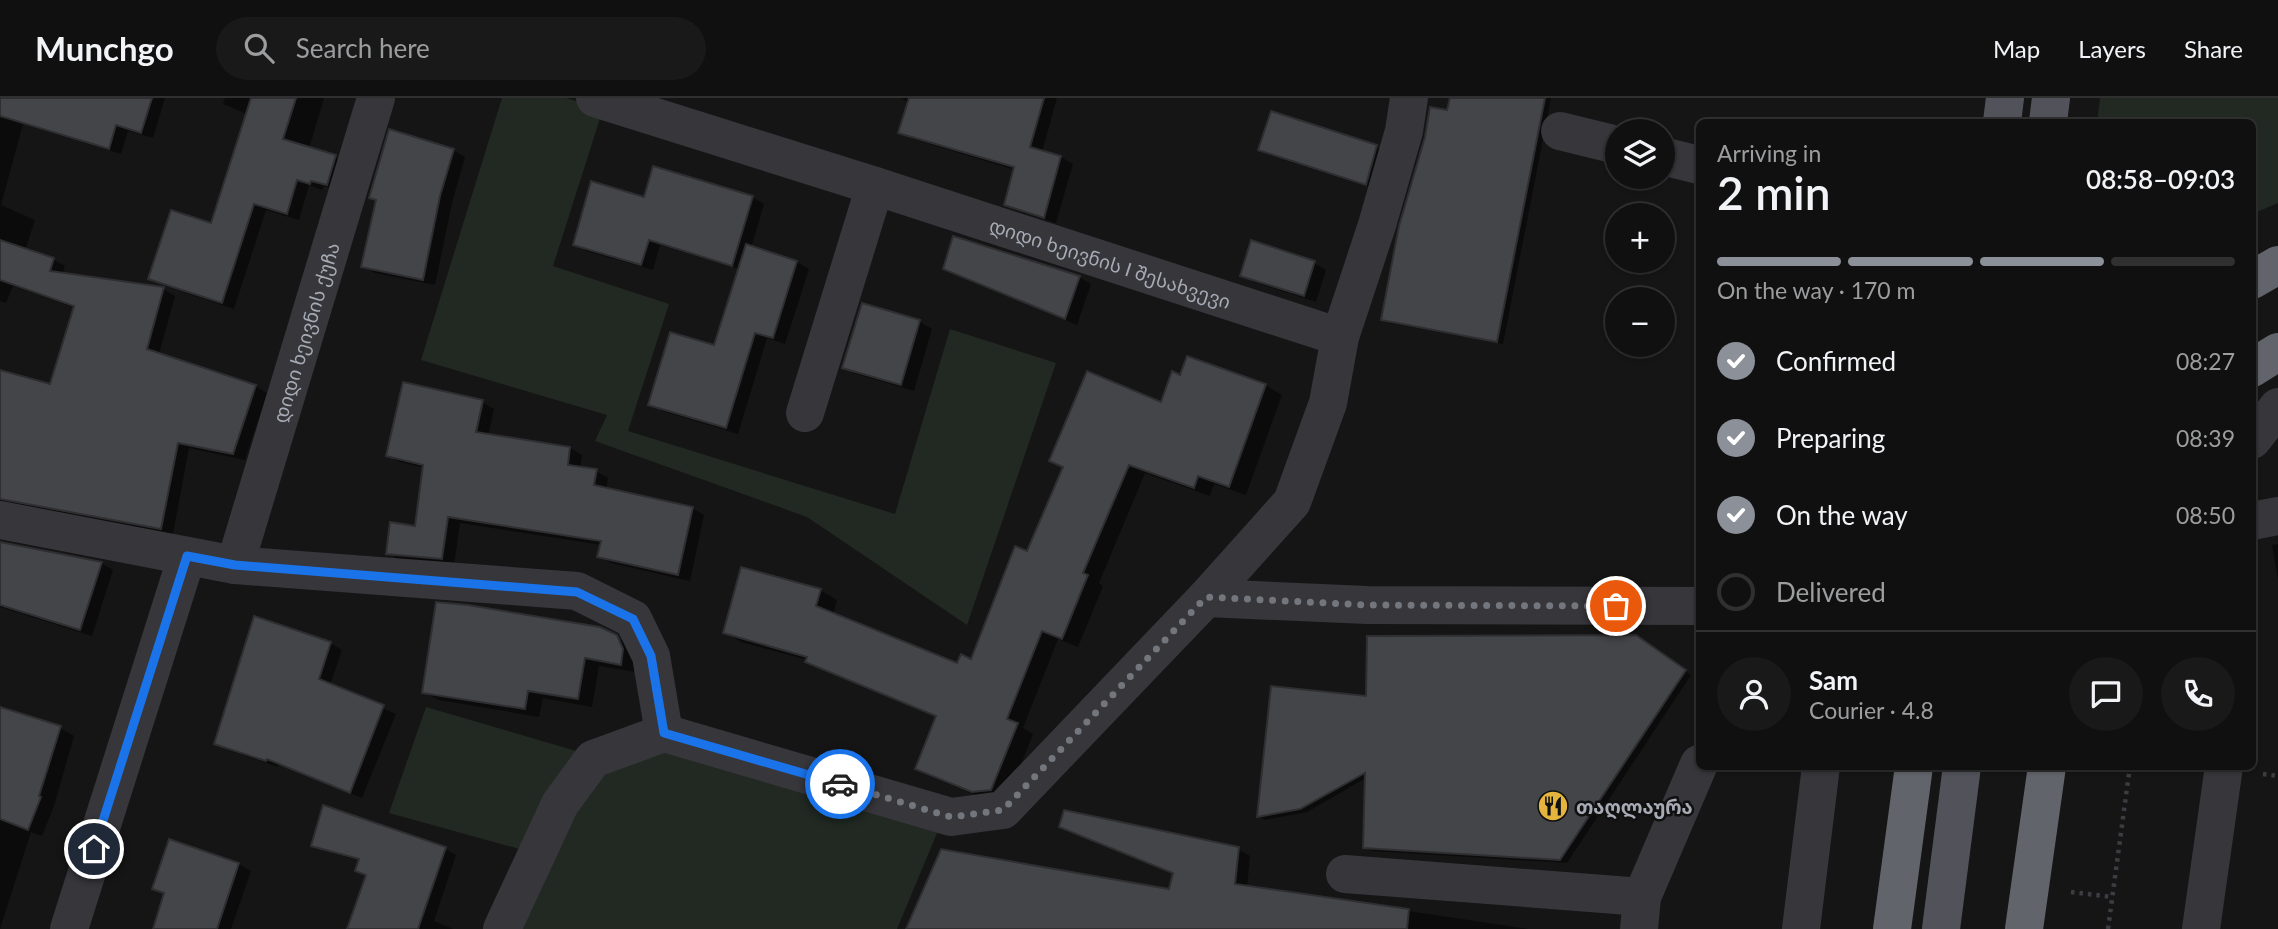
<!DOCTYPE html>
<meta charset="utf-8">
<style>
body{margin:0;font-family:Lato,"Noto Sans Georgian",sans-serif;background:#191919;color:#f1f3f6;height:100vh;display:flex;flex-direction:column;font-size:26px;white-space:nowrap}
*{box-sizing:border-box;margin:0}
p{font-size:23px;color:#9c9d9f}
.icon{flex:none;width:38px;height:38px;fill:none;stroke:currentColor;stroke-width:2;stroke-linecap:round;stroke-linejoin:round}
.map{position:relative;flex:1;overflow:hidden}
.drawer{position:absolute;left:1696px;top:21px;width:560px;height:651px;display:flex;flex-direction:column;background:#101010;border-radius:10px;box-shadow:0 2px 5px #0004,0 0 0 2px #303030}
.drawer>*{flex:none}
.tools{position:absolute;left:1605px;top:21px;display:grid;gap:14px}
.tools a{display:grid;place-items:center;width:70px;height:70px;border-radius:50%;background:#101010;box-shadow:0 2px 5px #0004,0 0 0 2px #303030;font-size:35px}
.pin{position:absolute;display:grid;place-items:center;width:60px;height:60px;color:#fff;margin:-30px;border:4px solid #fff;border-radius:50%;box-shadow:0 2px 7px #0007}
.courier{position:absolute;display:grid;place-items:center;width:70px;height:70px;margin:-35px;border:5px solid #1a73e8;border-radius:50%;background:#fff;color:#222;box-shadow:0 2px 9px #0007}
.overview em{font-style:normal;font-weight:600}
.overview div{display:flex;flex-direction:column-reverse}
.overview{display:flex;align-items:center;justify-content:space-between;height:119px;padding:0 21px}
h1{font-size:46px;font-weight:600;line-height:52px}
.bar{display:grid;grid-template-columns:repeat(4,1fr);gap:10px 7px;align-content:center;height:84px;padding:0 21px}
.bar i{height:9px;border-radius:5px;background:#303030}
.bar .selected{background:#8c9099}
.bar p{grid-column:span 4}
.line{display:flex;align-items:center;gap:18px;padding:0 21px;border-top:2px solid #303030}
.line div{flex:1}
.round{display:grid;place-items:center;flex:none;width:74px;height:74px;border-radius:37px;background:#191919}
ol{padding:0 21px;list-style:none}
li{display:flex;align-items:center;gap:21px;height:77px}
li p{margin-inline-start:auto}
li .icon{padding:7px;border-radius:50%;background:#8c9099;color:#fff;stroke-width:4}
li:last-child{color:#9c9d9f}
li i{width:38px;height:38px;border:4px solid #303030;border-radius:50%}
header{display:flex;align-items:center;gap:42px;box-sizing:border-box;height:98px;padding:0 35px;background:#101010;border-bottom:2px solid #303030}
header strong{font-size:33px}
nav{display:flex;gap:38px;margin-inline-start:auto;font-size:24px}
.search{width:490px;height:63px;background:#191919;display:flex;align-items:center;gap:18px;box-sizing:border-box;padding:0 24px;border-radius:38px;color:#9c9d9f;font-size:26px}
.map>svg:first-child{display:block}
.green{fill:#212922}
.shadow{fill:#0007;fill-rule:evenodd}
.building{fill:#444549;stroke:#2f2f32;stroke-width:2}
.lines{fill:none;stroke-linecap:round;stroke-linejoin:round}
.path{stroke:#3c3d42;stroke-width:4.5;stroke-dasharray:3.5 5;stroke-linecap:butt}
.minor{stroke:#36363b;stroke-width:38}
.major{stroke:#52535a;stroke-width:38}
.highway{stroke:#62646b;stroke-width:38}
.done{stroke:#74767d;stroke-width:7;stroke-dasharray:0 12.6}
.route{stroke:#1a73e8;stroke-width:9}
.labels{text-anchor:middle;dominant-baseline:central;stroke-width:5;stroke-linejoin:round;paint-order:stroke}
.street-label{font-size:19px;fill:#a7abb5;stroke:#101011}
.poi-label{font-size:19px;font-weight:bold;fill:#a7abb5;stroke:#101011;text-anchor:start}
</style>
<header>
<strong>Munchgo</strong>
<div class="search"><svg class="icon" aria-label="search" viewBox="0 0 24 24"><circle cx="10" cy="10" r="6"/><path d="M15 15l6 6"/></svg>Search here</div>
<nav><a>Map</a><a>Layers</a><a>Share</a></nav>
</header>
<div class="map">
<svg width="2278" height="831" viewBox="0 0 2278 831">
<rect width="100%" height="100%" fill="#151516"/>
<g class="green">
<path d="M 502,0 L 566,0 L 603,11 L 553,168 L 669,206 L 628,333 L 895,416 L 950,231 L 1056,265 L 967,527 L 807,419 L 595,343 L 607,317 L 421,262 Z"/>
<path d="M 2100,0 L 2278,0 L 2278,105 L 2252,116 L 2252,24 L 2097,24 Z"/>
<path d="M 426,609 L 583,655 L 523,752 L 389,715 Z"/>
<path d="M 667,651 L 940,728 L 897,831 L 519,831 L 571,718 L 602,675 Z"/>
</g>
<g class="shadow">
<path d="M 0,0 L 165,0 L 153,40 L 128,33 L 121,56 L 23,26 L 1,107 L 35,122 L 25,152 L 54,162 L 65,168 L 62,177 L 163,191 L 175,198 L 159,256 L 255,288 L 267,295 L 245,362 L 189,350 L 173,436 L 0,410 L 0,274 L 51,289 L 75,210 L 13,188 L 6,205 L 0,203 Z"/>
<path d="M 225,0 L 324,0 L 309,51 L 335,59 L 347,66 L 339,93 L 324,88 L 322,92 L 309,87 L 299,122 L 266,112 L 234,211 L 162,187 L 150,180 L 212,127 L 247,16 L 223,6 Z"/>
<path d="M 901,0 L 1057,0 L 1042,54 L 1061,59 L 1073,66 L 1056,125 L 1018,113 L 1006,106 L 1015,72 L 913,41 L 901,34 L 909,5 Z"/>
<path d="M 1452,0 L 1551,0 L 1503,246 L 1389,225 L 1383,221 Z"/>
<path d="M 1376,49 L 1388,56 L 1378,92 L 1272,58 L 1260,51 Z"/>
<path d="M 453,52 L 465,59 L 452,105 L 435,187 L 375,175 L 363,168 Z"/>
<path d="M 654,70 L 753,100 L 764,106 L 751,150 L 797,164 L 809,171 L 785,246 L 767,240 L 738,336 L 662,313 L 650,306 L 715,249 L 740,171 L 660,147 L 653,172 L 586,153 L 575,146 L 645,101 Z"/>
<path d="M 1314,165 L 1326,172 L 1316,204 L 1254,184 L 1242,177 Z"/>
<path d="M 945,170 L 1079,179 L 1091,186 L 1077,227 Z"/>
<path d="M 863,207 L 920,224 L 932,231 L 914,293 L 856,276 L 844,269 Z"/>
<path d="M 1181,279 L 1265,287 L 1282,297 L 1246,397 L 1214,386 L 1210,398 L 1145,375 L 1099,485 L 1103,488 L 1078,549 L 1058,541 L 1023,630 L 1033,636 L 1008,700 L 990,703 L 934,680 L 917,671 L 938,619 L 824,572 L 808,562 L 741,544 L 725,534 L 820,492 L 837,502 L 833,517 L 958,567 L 972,563 L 1028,455 L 1162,306 Z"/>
<path d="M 482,304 L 494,311 L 488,338 L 570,350 L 582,357 L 580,371 L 596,373 L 608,380 L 606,391 L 692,410 L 704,417 L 690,483 L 611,465 L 599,458 L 602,447 L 460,425 L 454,467 L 400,462 L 388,455 L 416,430 L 425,370 L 400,364 L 388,357 ZM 480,305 L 484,305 L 475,343 L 472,342 Z"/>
<path d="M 0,446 L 101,465 L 113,472 L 92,538 L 0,509 Z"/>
<path d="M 2278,446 L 2278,483 L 2272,447 Z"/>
<path d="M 616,539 L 631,548 L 636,574 L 599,568 L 592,609 L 543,600 L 539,619 L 439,602 L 424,594 Z"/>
<path d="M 1643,543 L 1691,577 L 1567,765 L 1372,753 L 1365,749 L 1366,680 L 1307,714 L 1265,722 L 1259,718 L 1368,600 Z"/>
<path d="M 330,545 L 342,552 L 330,587 L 396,616 L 362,700 L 279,666 L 278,669 L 228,652 L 216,645 Z"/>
<path d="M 0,611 L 60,630 L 74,638 L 54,708 L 42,738 L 31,734 L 0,831 Z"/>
<path d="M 1061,728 L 1238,751 L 1250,758 L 1247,789 L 1529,831 L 908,831 L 942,753 L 1170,793 L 1175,776 L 1073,735 Z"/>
<path d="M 170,743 L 239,766 L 251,773 L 231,831 L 155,831 L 166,797 L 154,790 Z"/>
<path d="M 313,747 L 445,751 L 456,757 L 434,823 L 453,831 L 349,831 L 367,778 L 357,772 L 360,763 L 325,753 Z"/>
</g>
<g class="building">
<path d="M 0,0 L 152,0 L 141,35 L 116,27 L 109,51 L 0,18 Z"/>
<path d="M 251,0 L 296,0 L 283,41 L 336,57 L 327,87 L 311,83 L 310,86 L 297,82 L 287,116 L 254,106 L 222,205 L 148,181 L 171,112 L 211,125 Z"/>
<path d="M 909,0 L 1044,0 L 1030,49 L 1061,58 L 1044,120 L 1004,107 L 1014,69 L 898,35 Z"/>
<path d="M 1450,0 L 1545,0 L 1497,244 L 1381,222 L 1399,128 L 1425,39 L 1430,9 L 1447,12 Z"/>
<path d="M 1271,13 L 1377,47 L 1366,87 L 1258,52 Z"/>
<path d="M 389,31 L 454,51 L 440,98 L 423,182 L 361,169 L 376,102 L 369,100 Z"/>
<path d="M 653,68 L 753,98 L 732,168 L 649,142 L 641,167 L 573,147 L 591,83 L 644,99 Z"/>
<path d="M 953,138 L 1080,178 L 1065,221 L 943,171 Z"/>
<path d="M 0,142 L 54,160 L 50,173 L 164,189 L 147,251 L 256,287 L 233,356 L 178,345 L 161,431 L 0,401 L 0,272 L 50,286 L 74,208 L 0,182 Z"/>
<path d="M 1251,142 L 1315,163 L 1304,198 L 1240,178 Z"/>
<path d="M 746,146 L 797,163 L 773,240 L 755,235 L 726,330 L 648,307 L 670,234 L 714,247 Z"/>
<path d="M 862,205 L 920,222 L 901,287 L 842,270 Z"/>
<path d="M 1187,258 L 1266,286 L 1229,389 L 1198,378 L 1194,390 L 1129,367 L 1083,475 L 1088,477 L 1062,541 L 1042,533 L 1007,621 L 1018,625 L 991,692 L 972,694 L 915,671 L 936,618 L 805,564 L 807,559 L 723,535 L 741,469 L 821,491 L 816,508 L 957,565 L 961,556 L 971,561 L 1015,448 L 1027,453 L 1063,369 L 1049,363 L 1087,273 L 1161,304 L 1172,273 L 1180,277 Z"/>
<path d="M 403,284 L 483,302 L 476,334 L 570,349 L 568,367 L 597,371 L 594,387 L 693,409 L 678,477 L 597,459 L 601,443 L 448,419 L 442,461 L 386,456 L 390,424 L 415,428 L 423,367 L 386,358 Z"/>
<path d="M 0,444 L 102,464 L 80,532 L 0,507 Z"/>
<path d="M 436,504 L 468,507 L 600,529 L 617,537 L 623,551 L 621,567 L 585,560 L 578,601 L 528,593 L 525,611 L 422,595 Z"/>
<path d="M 254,518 L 331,544 L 319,581 L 384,607 L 350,695 L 267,661 L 266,663 L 214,646 Z"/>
<path d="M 1636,537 L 1686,572 L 1560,762 L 1363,750 L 1365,675 L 1300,711 L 1257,719 L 1271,588 L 1366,598 L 1367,538 Z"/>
<path d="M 0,609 L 61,628 L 39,698 L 41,699 L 28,732 L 0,721 Z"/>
<path d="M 323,707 L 446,749 L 418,831 L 347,831 L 366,777 L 355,773 L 359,761 L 311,748 Z"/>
<path d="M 1064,712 L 1239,749 L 1235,786 L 1409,811 L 1407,831 L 906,831 L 941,751 L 1169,791 L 1173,775 L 1059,729 Z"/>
<path d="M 169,741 L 239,765 L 217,831 L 153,831 L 164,795 L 152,791 Z"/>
</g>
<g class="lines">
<g class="path">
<path d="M 2263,676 L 2278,678"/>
<path d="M 2071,794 L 2112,799"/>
<path d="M 2108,831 L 2130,668"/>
</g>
<g class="minor">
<path id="s1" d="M 595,0 L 875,88 L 1340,239"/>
<path d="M 1560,33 L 1617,47"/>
<path d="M 1662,58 L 1699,67"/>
<path d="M 805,315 L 875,88"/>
<path d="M 2252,342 L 2278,309"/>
<path d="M 0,422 L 235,467 L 577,493 L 633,521 L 651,558 L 664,635"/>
<path d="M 2252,423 L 2278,418"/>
<path id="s2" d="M 235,467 L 376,0"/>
<path d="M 1206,500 L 1367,507 L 1699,508"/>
<path d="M 1345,776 L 1642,799"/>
<path d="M 69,831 L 187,458"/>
<path d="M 502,831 L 560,706 L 593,661 L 664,635 L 951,719 L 1003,712 L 1206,500 L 1292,404 L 1328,305 L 1340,239 L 1377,127 L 1404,33 L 1409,0"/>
<path d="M 1639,831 L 1642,799 L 1699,666"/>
<path d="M 1801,831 L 1821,668"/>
<path d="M 2201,831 L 2224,668"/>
</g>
<g class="major">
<path d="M 2002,24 L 2005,0"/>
<path d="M 2048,24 L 2051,0"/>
<path d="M 1941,831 L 1962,668"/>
</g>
<g class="highway">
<path d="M 2252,182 L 2278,167"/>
<path d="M 2252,270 L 2278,254"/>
<path d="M 1892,831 L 1914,668"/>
<path d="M 2024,831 L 2047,668"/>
</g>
</g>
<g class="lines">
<path class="done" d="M 840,686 L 951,719 L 1003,712 L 1206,499 L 1367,507 L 1616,508"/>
<path class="route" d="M 94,751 L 187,458 L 235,467 L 577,494 L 633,521 L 651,558 L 664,635 L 840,686"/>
</g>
<defs>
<g id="restaurant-disc" transform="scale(1.575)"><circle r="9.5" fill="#e4b43e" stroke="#101011"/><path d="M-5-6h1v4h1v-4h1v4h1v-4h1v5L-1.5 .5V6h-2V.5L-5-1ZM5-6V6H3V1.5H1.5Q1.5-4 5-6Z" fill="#111"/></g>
</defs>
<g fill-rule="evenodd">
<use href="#restaurant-disc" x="1553" y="708"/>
</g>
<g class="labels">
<g class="street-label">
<text stroke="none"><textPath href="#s1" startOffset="541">დიდი ხეივნის I შესახვევი</textPath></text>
<text stroke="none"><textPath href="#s2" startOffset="243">დიდი ხეივნის ქუჩა</textPath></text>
</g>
<g class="poi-label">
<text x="1576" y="708">თაღლაურა</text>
</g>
</g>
</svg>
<div class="tools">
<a><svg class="icon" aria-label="layers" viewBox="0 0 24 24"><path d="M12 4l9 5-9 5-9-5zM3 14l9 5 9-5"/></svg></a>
<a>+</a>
<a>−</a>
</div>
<div class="pin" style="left:1616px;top:508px;background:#ea580c"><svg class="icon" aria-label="bag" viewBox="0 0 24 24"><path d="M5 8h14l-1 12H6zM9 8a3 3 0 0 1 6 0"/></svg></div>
<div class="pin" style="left:94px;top:751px;background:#1f2937"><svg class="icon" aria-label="home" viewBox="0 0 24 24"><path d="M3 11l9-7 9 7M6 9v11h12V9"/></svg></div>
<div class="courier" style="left:840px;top:686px"><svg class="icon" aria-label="car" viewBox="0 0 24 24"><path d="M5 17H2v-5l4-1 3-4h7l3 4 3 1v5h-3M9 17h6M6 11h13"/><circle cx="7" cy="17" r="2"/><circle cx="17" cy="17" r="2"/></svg></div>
<section class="drawer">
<div class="overview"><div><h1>2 min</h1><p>Arriving in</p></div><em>08:58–09:03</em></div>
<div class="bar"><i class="selected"></i><i class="selected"></i><i class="selected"></i><i></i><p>On the way · 170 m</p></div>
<ol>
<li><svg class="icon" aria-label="check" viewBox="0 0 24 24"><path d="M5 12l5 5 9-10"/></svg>Confirmed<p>08:27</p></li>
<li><svg class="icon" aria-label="check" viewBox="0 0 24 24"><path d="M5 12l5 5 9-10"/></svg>Preparing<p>08:39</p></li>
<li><svg class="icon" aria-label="check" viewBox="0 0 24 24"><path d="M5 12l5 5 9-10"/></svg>On the way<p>08:50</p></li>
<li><i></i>Delivered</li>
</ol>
<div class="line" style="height:126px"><a class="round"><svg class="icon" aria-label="person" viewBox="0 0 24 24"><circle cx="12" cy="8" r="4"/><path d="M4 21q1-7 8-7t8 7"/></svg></a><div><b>Sam</b><p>Courier · 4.8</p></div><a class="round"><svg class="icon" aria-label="chat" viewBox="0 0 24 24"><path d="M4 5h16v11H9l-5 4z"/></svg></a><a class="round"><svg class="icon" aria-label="phone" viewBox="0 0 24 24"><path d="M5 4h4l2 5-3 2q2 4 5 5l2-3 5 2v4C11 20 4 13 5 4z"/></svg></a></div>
</section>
</div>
